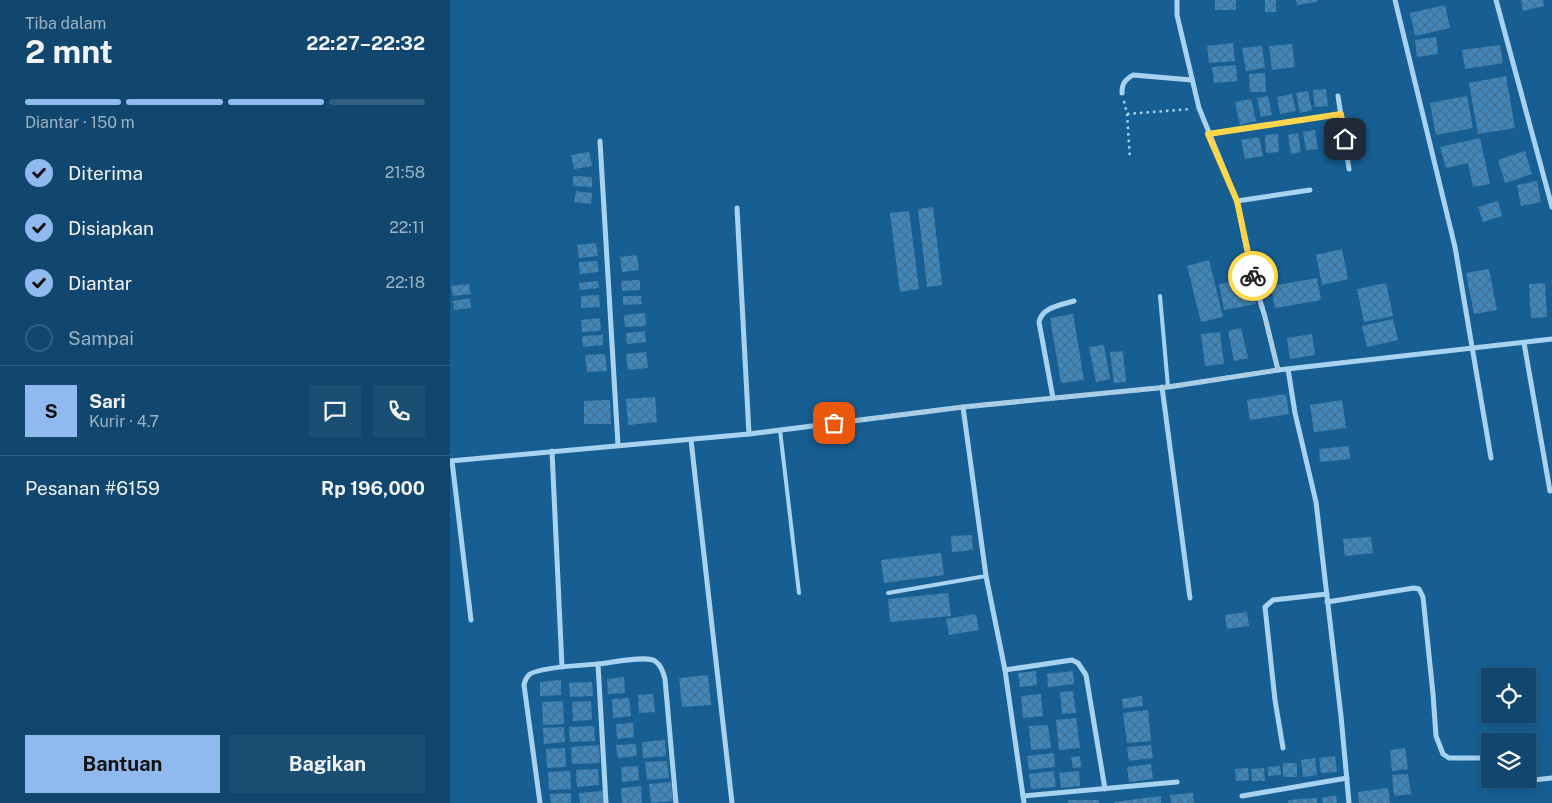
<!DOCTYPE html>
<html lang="id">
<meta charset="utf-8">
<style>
body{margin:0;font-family:"Public Sans",sans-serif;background:#1a4e73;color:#f1f3f6;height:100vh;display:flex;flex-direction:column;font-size:19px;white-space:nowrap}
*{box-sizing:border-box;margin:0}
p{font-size:16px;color:#9cb2c2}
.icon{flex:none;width:28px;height:28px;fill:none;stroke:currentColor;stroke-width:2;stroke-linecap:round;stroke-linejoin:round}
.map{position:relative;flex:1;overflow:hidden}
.details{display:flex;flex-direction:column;background:#11476e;width:450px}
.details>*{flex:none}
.fabs{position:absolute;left:1031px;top:668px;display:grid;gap:10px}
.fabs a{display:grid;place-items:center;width:55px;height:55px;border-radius:0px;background:#11476e;box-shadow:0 2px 12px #0003,0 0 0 1px #305f81;font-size:25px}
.pin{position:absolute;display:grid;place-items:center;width:42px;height:42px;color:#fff;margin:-21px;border-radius:10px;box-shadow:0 2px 8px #0006}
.courier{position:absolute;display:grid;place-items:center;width:50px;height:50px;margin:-25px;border:4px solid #ffd54a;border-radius:50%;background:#fff;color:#222;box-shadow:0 1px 6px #0007}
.summary em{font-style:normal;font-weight:700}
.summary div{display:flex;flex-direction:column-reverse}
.summary{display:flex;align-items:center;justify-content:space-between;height:85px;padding:0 25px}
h1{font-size:32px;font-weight:700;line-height:38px}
.bar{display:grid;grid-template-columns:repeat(4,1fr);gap:8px 5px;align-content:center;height:60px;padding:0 25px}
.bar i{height:6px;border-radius:4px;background:#305f81}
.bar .active{background:#90b9f0}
.bar p{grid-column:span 4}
.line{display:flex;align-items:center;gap:12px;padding:0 25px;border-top:1px solid #305f81}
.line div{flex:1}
.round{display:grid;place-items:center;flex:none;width:52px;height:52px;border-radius:0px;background:#1a4e73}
ol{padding:0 25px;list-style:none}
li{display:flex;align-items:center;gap:15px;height:55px}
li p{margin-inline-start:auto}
li .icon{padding:5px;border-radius:50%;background:#90b9f0;color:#111;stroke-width:4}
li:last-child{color:#9cb2c2}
li i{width:28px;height:28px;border:2px solid #305f81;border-radius:50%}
.action{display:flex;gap:10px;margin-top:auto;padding:10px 25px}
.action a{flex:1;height:58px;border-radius:0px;background:#90b9f0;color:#111;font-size:20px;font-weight:700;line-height:58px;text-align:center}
.action a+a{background:#1a4e73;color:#f1f3f6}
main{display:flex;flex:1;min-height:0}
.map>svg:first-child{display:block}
.building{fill:url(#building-cross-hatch)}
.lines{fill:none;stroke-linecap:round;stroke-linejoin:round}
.path{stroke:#a7d3f0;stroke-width:2.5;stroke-dasharray:2.5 4;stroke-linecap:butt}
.service{stroke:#a7d3f0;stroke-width:4}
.minor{stroke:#a7d3f0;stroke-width:5}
.done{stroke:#aec7d9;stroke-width:5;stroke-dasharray:0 9}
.route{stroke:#ffd54a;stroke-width:6}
</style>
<main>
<section class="details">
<div class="summary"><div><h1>2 mnt</h1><p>Tiba dalam</p></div><em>22:27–22:32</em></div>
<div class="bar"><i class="active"></i><i class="active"></i><i class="active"></i><i></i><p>Diantar · 150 m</p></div>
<ol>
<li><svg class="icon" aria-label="check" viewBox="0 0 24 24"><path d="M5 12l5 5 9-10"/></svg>Diterima<p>21:58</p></li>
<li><svg class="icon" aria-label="check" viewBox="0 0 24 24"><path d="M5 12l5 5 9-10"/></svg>Disiapkan<p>22:11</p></li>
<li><svg class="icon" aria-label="check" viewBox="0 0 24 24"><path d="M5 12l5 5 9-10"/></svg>Diantar<p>22:18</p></li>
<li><i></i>Sampai</li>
</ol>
<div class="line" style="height:90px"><b class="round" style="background:#90b9f0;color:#111">S</b><div><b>Sari</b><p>Kurir · 4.7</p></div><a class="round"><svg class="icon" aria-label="chat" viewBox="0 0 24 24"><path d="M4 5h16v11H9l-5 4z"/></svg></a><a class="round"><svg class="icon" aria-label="phone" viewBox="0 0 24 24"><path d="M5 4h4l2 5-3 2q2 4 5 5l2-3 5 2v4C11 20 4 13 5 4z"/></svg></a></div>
<div class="line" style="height:65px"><div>Pesanan #6159</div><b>Rp 196,000</b></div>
<div class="action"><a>Bantuan</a><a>Bagikan</a></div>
</section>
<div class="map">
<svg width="1102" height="803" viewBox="0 0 1102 803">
<defs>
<pattern id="building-cross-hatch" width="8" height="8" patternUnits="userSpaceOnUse" patternTransform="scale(1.25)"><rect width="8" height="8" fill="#4088bb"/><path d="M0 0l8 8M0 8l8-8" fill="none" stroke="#45708f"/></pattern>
</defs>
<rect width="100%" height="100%" fill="#175f93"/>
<g class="building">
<rect x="765" y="0" width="21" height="10"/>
<rect x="815" y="0" width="11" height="12"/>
<path d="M 846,0 L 867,0 L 867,2 L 847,5 Z"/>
<path d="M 1071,0 L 1093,0 L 1094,6 L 1073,11 Z"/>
<path d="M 995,5 L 1000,28 L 965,36 L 960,13 Z"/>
<path d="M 986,37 L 988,54 L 967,57 L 965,40 Z"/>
<path d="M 783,43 L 785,61 L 759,63 L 757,46 Z"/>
<path d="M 842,44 L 845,67 L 822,70 L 819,46 Z"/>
<path d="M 1050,45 L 1053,63 L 1015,69 L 1012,50 Z"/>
<path d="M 812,46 L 815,68 L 796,71 L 792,48 Z"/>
<path d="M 786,65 L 787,81 L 764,83 L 762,67 Z"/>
<path d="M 815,73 L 816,92 L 800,92 L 799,74 Z"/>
<path d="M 1056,76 L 1065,128 L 1028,134 L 1019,83 Z"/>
<path d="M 876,89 L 878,106 L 865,107 L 863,90 Z"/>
<path d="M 858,91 L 862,110 L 850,113 L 846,93 Z"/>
<path d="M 842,94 L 846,111 L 830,114 L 827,97 Z"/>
<path d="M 818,96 L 822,115 L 811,117 L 807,98 Z"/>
<path d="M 1017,96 L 1023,128 L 986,135 L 980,103 Z"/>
<path d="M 801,99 L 806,121 L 790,125 L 785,102 Z"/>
<path d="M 865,130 L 868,149 L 856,150 L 853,132 Z"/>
<path d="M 848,133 L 851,152 L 841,154 L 838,135 Z"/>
<path d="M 828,134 L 829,152 L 816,153 L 815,135 Z"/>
<path d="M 809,137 L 813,156 L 795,159 L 791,140 Z"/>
<path d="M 1030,138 L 1040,184 L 1023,187 L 1018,163 L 996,168 L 990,147 Z"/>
<path d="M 1075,151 L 1082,174 L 1055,183 L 1048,160 Z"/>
<path d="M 139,152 L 142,166 L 124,169 L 121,155 Z"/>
<path d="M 123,176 L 142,177 L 142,187 L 123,186 Z"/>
<path d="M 1087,181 L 1091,202 L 1071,206 L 1067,185 Z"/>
<path d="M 126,191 L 142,193 L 141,204 L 124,202 Z"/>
<path d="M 1048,201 L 1052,216 L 1033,222 L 1028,207 Z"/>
<path d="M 483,207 L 492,285 L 477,287 L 468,209 Z"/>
<path d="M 459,211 L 469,289 L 450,292 L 440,213 Z"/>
<path d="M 146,243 L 148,256 L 129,258 L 127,245 Z"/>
<path d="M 892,249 L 898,279 L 872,285 L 866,255 Z"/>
<path d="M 187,255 L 189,270 L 172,272 L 170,257 Z"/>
<path d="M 759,260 L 773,317 L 751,322 L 737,266 Z"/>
<path d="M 147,261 L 149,272 L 130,274 L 129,262 Z"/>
<path d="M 1039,269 L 1047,310 L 1024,314 L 1016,273 Z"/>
<path d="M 801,278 L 806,304 L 774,310 L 769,284 Z"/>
<path d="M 867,278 L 871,300 L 825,308 L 821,286 Z"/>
<path d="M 190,280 L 190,290 L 172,291 L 171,281 Z"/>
<path d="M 148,281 L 149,288 L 130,290 L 129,283 Z"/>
<path d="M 936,283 L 943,316 L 914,322 L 907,289 Z"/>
<path d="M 1095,283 L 1097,317 L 1081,318 L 1079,284 Z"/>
<path d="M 19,284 L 21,294 L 3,296 L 1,286 Z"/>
<path d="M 149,295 L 150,307 L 131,308 L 131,296 Z"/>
<path d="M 173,296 L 191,296 L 192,304 L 173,305 Z"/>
<path d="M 20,298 L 21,308 L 4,310 L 3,301 Z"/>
<path d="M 195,313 L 196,326 L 175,327 L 174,315 Z"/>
<path d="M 623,314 L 634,380 L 611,383 L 600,318 Z"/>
<path d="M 150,318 L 151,331 L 132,332 L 131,320 Z"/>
<path d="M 943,319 L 948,340 L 917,347 L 912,326 Z"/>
<path d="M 791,328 L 798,358 L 784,361 L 778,331 Z"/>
<path d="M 195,331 L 196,342 L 177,344 L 176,333 Z"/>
<path d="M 770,332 L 774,364 L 755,366 L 751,334 Z"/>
<path d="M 862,334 L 865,355 L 840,359 L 837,338 Z"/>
<path d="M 153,335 L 153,345 L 133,347 L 132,336 Z"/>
<path d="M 654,345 L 660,379 L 646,382 L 639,347 Z"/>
<path d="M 673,351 L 676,382 L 664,383 L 660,352 Z"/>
<path d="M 196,352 L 198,368 L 178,370 L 176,354 Z"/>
<path d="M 155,354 L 157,371 L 137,372 L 135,355 Z"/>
<path d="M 836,394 L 839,414 L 800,420 L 797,400 Z"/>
<path d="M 205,397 L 207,422 L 178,425 L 176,399 Z"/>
<path d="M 160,400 L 161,424 L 134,424 L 134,401 Z"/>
<path d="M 892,400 L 896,428 L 864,432 L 860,405 Z"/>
<path d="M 899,446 L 900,459 L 870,462 L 869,449 Z"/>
<path d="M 522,535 L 523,550 L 502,552 L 501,536 Z"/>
<path d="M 921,537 L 923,553 L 895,556 L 893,539 Z"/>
<path d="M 491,553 L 494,575 L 434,583 L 431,560 Z"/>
<path d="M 498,593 L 501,616 L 440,622 L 438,599 Z"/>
<path d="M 797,612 L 799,626 L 777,629 L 775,615 Z"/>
<path d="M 526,614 L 529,630 L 499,635 L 496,619 Z"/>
<path d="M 586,671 L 587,685 L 570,687 L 568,673 Z"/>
<path d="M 623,671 L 624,684 L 598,687 L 597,674 Z"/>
<path d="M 258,675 L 261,705 L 232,707 L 229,678 Z"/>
<path d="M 174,677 L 175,693 L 158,694 L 157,679 Z"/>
<path d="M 111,680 L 111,695 L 90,696 L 90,682 Z"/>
<path d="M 142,682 L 143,696 L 120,697 L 119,683 Z"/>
<path d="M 623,691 L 626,713 L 612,714 L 610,692 Z"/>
<path d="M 203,694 L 205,712 L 189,713 L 188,695 Z"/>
<path d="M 591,694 L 593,716 L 573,718 L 571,696 Z"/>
<path d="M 692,696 L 693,706 L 673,708 L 672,699 Z"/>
<path d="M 179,698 L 181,716 L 163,718 L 162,699 Z"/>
<path d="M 113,701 L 114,724 L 93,725 L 92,702 Z"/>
<path d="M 141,701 L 142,720 L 123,721 L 122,702 Z"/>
<path d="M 698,710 L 701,741 L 677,743 L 673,713 Z"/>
<path d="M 626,718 L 630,748 L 609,750 L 606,720 Z"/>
<path d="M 183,723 L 184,737 L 167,739 L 166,724 Z"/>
<path d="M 598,725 L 601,748 L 581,750 L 579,726 Z"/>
<path d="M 144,726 L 145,741 L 120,742 L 119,727 Z"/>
<path d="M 114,727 L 115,742 L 94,744 L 93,728 Z"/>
<path d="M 215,740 L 216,756 L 193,758 L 192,742 Z"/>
<path d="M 186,744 L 187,756 L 168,758 L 166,745 Z"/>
<path d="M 149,745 L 150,763 L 122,764 L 121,747 Z"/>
<path d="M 701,745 L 703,758 L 679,761 L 677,747 Z"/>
<path d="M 115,748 L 116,767 L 97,768 L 96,749 Z"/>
<path d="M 955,748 L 958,769 L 942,771 L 940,750 Z"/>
<path d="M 604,753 L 605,767 L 579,770 L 577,756 Z"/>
<path d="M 630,756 L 631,767 L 623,768 L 621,757 Z"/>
<path d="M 885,756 L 887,772 L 871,773 L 869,758 Z"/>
<path d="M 865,758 L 867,775 L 853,777 L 851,760 Z"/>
<path d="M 217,761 L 219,778 L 197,780 L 195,762 Z"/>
<rect x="833" y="763" width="14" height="14"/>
<path d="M 701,764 L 703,779 L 679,782 L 677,767 Z"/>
<path d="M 188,766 L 189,780 L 172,782 L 171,767 Z"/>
<path d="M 830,766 L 831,775 L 818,776 L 818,767 Z"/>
<path d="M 798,768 L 799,780 L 786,781 L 785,769 Z"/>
<path d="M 814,768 L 815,781 L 802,781 L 801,769 Z"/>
<path d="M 148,769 L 149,785 L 127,787 L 126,770 Z"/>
<path d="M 120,771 L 121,789 L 99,790 L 98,772 Z"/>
<path d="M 604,771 L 606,787 L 581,789 L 579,774 Z"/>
<path d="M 629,771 L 630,786 L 611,788 L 609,773 Z"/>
<path d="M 958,774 L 961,794 L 944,796 L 942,775 Z"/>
<path d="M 221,782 L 223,801 L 201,803 L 199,784 Z"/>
<path d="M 191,786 L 192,803 L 172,803 L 171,788 Z"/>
<path d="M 938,788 L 940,803 L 909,803 L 908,792 Z"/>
<path d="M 153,791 L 153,803 L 130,803 L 129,793 Z"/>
<path d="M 121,793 L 121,803 L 101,803 L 100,794 Z"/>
<path d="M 743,793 L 744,803 L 721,803 L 720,795 Z"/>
<path d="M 886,795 L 887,803 L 873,803 L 872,798 Z"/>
<path d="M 711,796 L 711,803 L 664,803 L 664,802 Z"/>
<path d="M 867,798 L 867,803 L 838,803 L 838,800 Z"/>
<rect x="618" y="800" width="31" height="3"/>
</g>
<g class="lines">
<g class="path">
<path d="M 674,101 L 677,114 L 680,159"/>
<path d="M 677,114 L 740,109"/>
</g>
<g class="service">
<path d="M 710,296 L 718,387"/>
<path d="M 330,430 L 349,593"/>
<path d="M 438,593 L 536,576"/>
</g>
<g class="minor">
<path d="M 727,0 L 727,15 L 749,108 L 787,201 L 801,271 L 815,317 L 828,370"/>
<path d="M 945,0 L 1005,247 L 1041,458"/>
<path d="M 1046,0 L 1102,207"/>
<path d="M 672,93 C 672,83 675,80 683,75 L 742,80"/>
<path d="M 888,96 L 899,169"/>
<path d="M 758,134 L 891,114"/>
<path d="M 150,141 L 168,445"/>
<path d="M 787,201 L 860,190"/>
<path d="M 287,208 L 299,434"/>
<path d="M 1074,343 L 1100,491"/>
<path d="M 838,369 L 845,413 L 866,502 L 891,716 L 899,803"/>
<path d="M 712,387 L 740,598"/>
<path d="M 603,398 L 589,322 C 592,307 611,305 624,301"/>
<path d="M 513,407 L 536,576 L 555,670 L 574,803"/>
<path d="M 241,440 L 282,803"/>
<path d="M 102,451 L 112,667"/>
<path d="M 0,461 L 299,434 L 513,407 L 718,387 L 828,370 L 1102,339"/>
<path d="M 2,461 L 21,620"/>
<path d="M 877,602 L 964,588 L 969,589 L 973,597 L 983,694 L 986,736 L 993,754 L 999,758 L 1035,758 L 1040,759"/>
<path d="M 148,664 C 160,663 197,655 205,661 C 211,665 213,672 215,679 L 226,803"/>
<path d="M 555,670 L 622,660 L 628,663 L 636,675 L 655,789"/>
<path d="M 833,748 L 825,700 L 815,607 L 823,600 L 877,594"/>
<path d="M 1047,779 L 1051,783 L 1054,783 L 1102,778"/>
<path d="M 573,796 L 727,782"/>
<path d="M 792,796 L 897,778"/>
<path d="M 90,803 L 74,685 C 75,680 76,677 80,674 C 91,667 134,665 148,664 L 156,803"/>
</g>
</g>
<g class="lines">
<path class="done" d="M 384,423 L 513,407 L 718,387 L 828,370 L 815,317 L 803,276"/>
<path class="route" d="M 803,276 L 787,201 L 758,134 L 891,114 L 895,139"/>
</g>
</svg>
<div class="fabs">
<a><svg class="icon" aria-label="locate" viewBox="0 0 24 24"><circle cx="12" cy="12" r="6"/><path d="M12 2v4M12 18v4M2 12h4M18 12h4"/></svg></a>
<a><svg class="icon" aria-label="layers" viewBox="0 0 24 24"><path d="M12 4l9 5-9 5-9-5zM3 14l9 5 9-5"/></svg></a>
</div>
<div class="pin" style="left:384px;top:423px;background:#ea580c"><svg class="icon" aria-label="bag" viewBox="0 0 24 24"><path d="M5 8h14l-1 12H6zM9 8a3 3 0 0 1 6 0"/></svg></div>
<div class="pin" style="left:895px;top:139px;background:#1f2937"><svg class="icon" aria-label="home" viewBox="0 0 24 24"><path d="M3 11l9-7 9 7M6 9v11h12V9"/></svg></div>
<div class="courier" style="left:803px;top:276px"><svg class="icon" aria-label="bike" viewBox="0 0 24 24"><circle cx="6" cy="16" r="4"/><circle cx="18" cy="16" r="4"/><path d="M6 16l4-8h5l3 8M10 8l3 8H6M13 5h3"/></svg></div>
</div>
</main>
